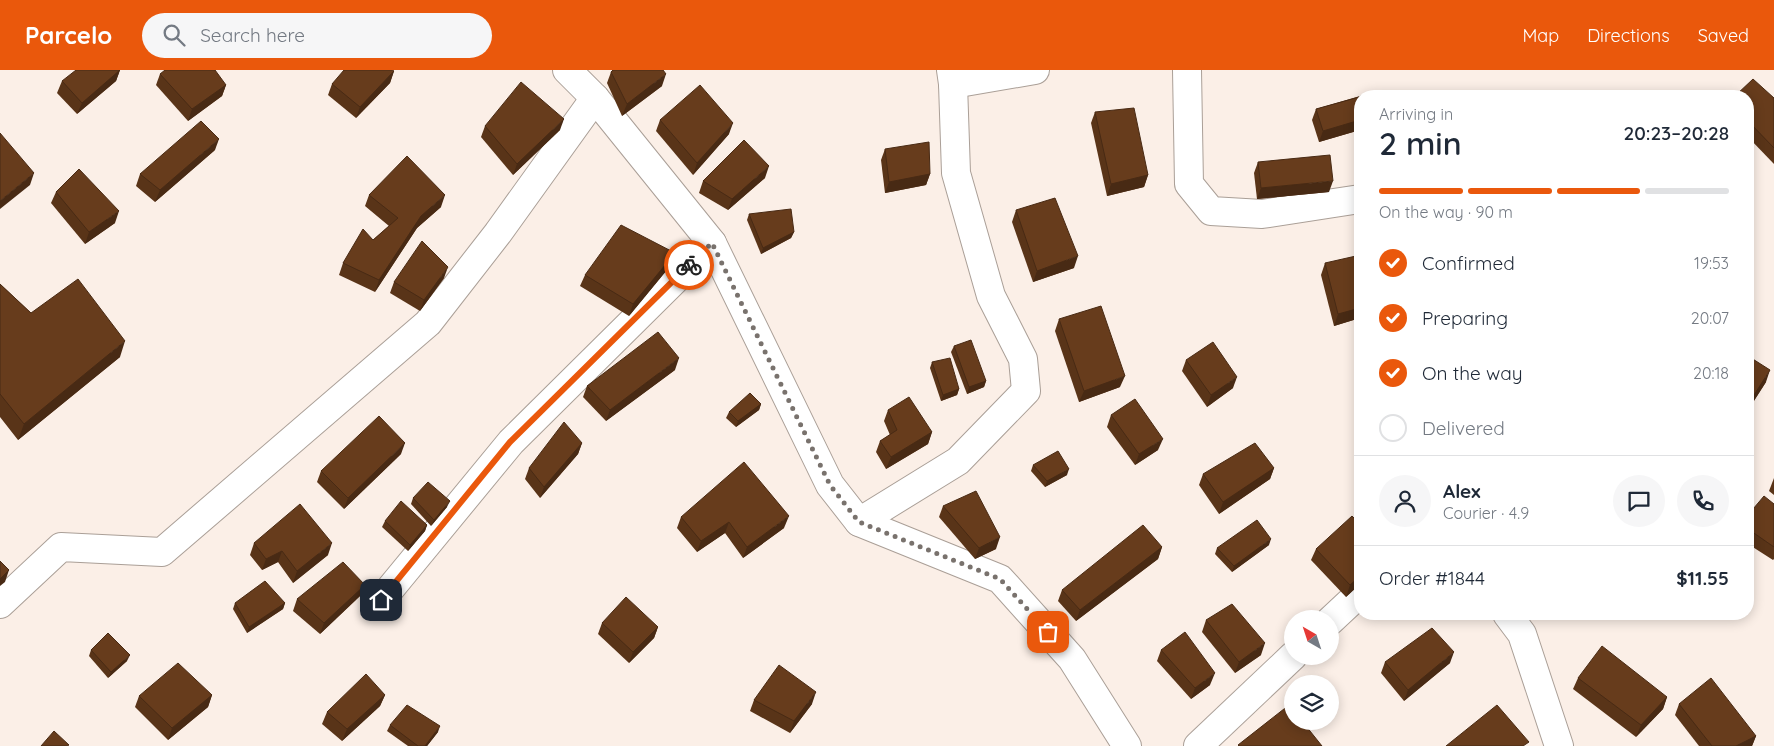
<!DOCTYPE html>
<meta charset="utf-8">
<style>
body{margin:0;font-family:Quicksand,sans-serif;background:#f6f6f7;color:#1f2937;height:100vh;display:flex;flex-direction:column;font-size:19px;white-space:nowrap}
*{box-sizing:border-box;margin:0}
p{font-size:16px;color:#747a83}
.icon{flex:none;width:28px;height:28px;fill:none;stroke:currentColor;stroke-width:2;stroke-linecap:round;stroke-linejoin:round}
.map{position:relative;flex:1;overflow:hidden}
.details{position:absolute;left:1354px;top:20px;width:400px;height:530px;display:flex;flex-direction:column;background:#fff;border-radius:20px;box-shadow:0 2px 12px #0003}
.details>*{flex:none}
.needle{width:32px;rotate:321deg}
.fabs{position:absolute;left:1284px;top:540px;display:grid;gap:10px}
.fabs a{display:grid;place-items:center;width:55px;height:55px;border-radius:50%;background:#fff;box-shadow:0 2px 12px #0003;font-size:25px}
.pin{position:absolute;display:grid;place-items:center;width:42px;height:42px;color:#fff;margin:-21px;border-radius:10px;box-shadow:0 2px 8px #0006}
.courier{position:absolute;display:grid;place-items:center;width:50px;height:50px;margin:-25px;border:4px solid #ea580c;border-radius:50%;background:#fff;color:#222;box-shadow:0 1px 6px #0007}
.head em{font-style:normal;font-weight:600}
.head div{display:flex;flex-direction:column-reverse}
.head{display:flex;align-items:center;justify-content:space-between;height:85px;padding:0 25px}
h1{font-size:32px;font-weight:600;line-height:38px}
.bar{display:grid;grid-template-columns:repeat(4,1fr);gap:8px 5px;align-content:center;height:60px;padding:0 25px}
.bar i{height:6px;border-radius:4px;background:#e0e1e3}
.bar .current{background:#ea580c}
.bar p{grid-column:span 4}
.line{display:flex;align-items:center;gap:12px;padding:0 25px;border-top:1px solid #e0e1e3}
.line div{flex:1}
.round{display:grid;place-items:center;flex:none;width:52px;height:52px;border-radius:26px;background:#f6f6f7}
ol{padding:0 25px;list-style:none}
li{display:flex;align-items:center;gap:15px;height:55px}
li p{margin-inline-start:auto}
li .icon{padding:5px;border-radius:50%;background:#ea580c;color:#fff;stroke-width:4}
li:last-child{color:#747a83}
li i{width:28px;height:28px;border:2px solid #e0e1e3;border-radius:50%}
header{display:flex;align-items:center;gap:30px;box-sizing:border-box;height:70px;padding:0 25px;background:#ea580c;color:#fff}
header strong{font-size:24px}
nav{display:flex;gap:28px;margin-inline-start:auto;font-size:18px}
.search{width:350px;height:45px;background:#f6f6f7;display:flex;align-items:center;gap:12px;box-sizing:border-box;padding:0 18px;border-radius:28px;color:#747a83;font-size:19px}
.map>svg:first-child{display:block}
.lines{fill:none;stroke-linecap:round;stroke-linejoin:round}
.minor-casing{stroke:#aa9f97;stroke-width:30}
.tertiary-casing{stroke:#aa9f97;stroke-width:30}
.minor{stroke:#fff;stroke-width:28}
.tertiary{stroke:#fff;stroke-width:28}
.wall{fill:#593418}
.shaded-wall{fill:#482a14}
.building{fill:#673c1c;stroke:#482a14}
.done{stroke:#79726d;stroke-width:5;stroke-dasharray:0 9}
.route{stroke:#ea580c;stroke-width:6}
</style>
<header>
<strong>Parcelo</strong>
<div class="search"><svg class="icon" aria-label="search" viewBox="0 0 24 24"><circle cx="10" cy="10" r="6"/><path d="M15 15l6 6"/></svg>Search here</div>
<nav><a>Map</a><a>Directions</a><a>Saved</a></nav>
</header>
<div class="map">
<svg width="1774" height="676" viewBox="0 0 1774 676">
<rect width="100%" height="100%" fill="#fbefe7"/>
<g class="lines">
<g class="minor-casing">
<g id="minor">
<path d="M 1187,0 L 1189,114 L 1211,141 L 1262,144 L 1360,129"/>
<path d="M 953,14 L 1035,0"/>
<path d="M 859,452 L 958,391 L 1026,321 L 1023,289 L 991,226 L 956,103 L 953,14 L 951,0"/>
<path d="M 381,530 L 511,372 L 712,173"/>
<path d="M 0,534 L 61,477 L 162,482 L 428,253 L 498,163 L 595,28"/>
<path d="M 1507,544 L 1522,564 L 1559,676"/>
<path d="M 1330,551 L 1360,523"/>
<path d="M 1198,676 L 1293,586"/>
</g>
</g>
<g class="tertiary-casing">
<path id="tertiary" d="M 567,0 L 595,28 L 712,173 L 830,415 L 859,452 L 1000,509 L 1072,589 L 1127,676"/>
</g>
<use href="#minor" class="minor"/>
<use href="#tertiary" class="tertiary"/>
</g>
<g class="wall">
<path d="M 120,0 L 116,11 L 77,44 L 57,23 L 62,11 Z"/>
<path d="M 394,1 L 390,13 L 356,48 L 328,25 L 332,14 Z"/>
<path d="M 611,2 L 662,16 L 622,46 L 607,13 Z"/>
<path d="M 160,4 L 226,15 L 222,26 L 188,51 L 156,15 Z"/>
<path d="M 1360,26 L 1360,60 L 1319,72 L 1312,50 L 1316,39 Z"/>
<path d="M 1748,26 L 1774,28 L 1774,94 L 1748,67 Z"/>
<path d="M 1095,42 L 1148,105 L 1144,117 L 1107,126 L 1091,53 Z"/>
<path d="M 660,50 L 729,64 L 693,105 L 656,61 Z"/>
<path d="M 485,56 L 560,60 L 513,105 L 481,67 Z"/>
<path d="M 885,79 L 930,104 L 926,115 L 885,123 L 881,90 Z"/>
<path d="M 215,80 L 155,132 L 136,116 L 140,104 Z"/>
<path d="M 1258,92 L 1329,122 L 1257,129 L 1254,103 Z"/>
<path d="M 765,108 L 728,140 L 699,123 L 703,111 Z"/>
<path d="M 56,122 L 115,153 L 85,174 L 51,133 Z"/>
<path d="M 369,125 L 441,137 L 417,158 L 375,222 L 339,205 L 343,193 L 373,170 L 389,156 L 365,136 Z"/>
<path d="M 1016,140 L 1074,198 L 1033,212 L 1012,152 Z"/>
<path d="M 749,144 L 794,162 L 791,168 L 761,184 L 747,150 Z"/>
<path d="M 675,183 L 671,195 L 629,246 L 580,216 L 585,205 Z"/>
<path d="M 1325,193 L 1360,204 L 1360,248 L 1334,256 L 1321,205 Z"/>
<path d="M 444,208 L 420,241 L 390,223 L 394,212 Z"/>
<path d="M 0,214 L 31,243 L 120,287 L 18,370 L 0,347 Z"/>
<path d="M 1059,249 L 1120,317 L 1079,332 L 1055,261 Z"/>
<path d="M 954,276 L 986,311 L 984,317 L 967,324 L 951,282 Z"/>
<path d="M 1748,286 L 1766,312 L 1750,337 L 1748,335 Z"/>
<path d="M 1186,290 L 1233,318 L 1207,337 L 1182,301 Z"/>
<path d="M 932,292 L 959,319 L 957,325 L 941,331 L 930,298 Z"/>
<path d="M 675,300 L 606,351 L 583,327 L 587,316 Z"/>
<path d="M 761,334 L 759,340 L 736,357 L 726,348 L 729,342 Z"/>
<path d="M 888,340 L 932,362 L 928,374 L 886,399 L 876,382 L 880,371 L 890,365 L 884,351 Z"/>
<path d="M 1111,345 L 1158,380 L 1135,395 L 1107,357 Z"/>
<path d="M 582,373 L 578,384 L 540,428 L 525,409 L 529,398 Z"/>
<path d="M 401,384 L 344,439 L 317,412 L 321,401 Z"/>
<path d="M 1033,395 L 1067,405 L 1045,417 L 1031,401 Z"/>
<path d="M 1274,398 L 1270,409 L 1219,444 L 1199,415 L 1203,404 Z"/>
<path d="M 1774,408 L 1774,425 L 1769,421 Z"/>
<path d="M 413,428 L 447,437 L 431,456 L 411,434 Z"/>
<path d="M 1774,434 L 1774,489 L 1773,490 L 1748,474 L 1748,445 Z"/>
<path d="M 943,436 L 996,479 L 975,489 L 939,447 Z"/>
<path d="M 681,447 L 784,458 L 743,488 L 725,463 L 697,482 L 677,458 Z"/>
<path d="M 385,451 L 427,455 L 425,461 L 408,481 L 382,457 Z"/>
<path d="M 254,473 L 328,485 L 293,513 L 278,492 L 262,500 L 250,485 Z"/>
<path d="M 1269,475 L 1232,502 L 1215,484 L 1217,478 Z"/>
<path d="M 1162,477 L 1158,489 L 1076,551 L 1058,531 L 1062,520 Z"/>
<path d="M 1316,479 L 1360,514 L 1346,527 L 1311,490 Z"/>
<path d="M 365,515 L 360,526 L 320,564 L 293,541 L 297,529 Z"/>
<path d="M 235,533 L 285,533 L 283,539 L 247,563 L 233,539 Z"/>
<path d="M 1206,550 L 1261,585 L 1235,603 L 1202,562 Z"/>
<path d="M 602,553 L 658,557 L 654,568 L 629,593 L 598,564 Z"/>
<path d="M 91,580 L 127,591 L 108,608 L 89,586 Z"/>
<path d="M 1161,580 L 1210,615 L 1191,629 L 1157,591 Z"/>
<path d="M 1385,592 L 1450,593 L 1404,631 L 1381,603 Z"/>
<path d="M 1578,608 L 1667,627 L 1663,639 L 1636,667 L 1573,619 Z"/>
<path d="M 212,625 L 208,637 L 168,670 L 135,637 L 139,626 Z"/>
<path d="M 385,625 L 380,636 L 342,671 L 322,654 L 327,642 Z"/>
<path d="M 754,630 L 812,634 L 790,663 L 750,641 Z"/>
<path d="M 1679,634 L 1756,666 L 1752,676 L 1699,676 L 1675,645 Z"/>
<path d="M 390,655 L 438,662 L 427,676 L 408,676 L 387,661 Z"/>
</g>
<g class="shaded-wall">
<path d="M 120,0 L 116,11 L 77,44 L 82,33 Z"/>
<path d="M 394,1 L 390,13 L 356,48 L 360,37 Z"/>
<path d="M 666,4 L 662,16 L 622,46 L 627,34 Z"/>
<path d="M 226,15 L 222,26 L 188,51 L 192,39 Z"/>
<path d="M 564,49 L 560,60 L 513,105 L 517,94 Z"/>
<path d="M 1360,50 L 1360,60 L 1319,72 L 1323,61 Z"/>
<path d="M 733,53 L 729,64 L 693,105 L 697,93 Z"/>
<path d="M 219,69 L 215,80 L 155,132 L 160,120 Z"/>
<path d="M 769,96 L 765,108 L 728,140 L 732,129 Z"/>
<path d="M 34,103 L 30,115 L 0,139 L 0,131 Z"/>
<path d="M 930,104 L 926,115 L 885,123 L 889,112 Z"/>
<path d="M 1148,105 L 1144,117 L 1107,126 L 1111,114 Z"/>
<path d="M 1333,111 L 1329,122 L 1257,129 L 1261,118 Z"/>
<path d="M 445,125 L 441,137 L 417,158 L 375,222 L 379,210 L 421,146 Z"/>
<path d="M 119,141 L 115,153 L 85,174 L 89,162 Z"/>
<path d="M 794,162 L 791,168 L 761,184 L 763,178 Z"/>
<path d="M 675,183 L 671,195 L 629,246 L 633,234 Z"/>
<path d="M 1078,186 L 1074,198 L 1033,212 L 1037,201 Z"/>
<path d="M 448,197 L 444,208 L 420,241 L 424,230 Z"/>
<path d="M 1360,238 L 1360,248 L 1334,256 L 1338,244 Z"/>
<path d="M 125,271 L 120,287 L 18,370 L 24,354 Z"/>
<path d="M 679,288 L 675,300 L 606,351 L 610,340 Z"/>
<path d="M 1770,300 L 1766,312 L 1750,337 L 1754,325 Z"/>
<path d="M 1125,306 L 1120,317 L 1079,332 L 1084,321 Z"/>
<path d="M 1237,307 L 1233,318 L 1207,337 L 1211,325 Z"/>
<path d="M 986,311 L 984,317 L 967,324 L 969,317 Z"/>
<path d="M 959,319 L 957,325 L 941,331 L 943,325 Z"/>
<path d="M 761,334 L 759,340 L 736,357 L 738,351 Z"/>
<path d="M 932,362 L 928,374 L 886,399 L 891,387 Z"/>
<path d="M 1163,369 L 1158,380 L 1135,395 L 1139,384 Z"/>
<path d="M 405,373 L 401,384 L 344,439 L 348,428 Z"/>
<path d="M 582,373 L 578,384 L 540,428 L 544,417 Z"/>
<path d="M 1274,398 L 1270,409 L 1219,444 L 1223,432 Z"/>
<path d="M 1069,399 L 1067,405 L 1045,417 L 1047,411 Z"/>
<path d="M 450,431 L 447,437 L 431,456 L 434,450 Z"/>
<path d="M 789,446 L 784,458 L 743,488 L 747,477 Z"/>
<path d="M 729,452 L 725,463 L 697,482 L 701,471 Z"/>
<path d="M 427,455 L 425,461 L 408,481 L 410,475 Z"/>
<path d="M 1000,467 L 996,479 L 975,489 L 979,478 Z"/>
<path d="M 1271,469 L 1269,475 L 1232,502 L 1234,496 Z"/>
<path d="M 332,473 L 328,485 L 293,513 L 297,501 Z"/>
<path d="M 1162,477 L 1158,489 L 1076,551 L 1080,540 Z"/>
<path d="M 282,481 L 278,492 L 262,500 L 266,489 Z"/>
<path d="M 9,500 L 5,512 L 0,516 L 0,509 Z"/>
<path d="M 1360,506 L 1360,514 L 1346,527 L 1350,515 Z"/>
<path d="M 365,515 L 360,526 L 320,564 L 324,553 Z"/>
<path d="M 285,533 L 283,539 L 247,563 L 249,557 Z"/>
<path d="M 658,557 L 654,568 L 629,593 L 633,582 Z"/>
<path d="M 1265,573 L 1261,585 L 1235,603 L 1239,592 Z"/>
<path d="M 1454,582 L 1450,593 L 1404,631 L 1408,620 Z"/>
<path d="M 130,585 L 127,591 L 108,608 L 111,602 Z"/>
<path d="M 1215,603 L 1210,615 L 1191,629 L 1195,618 Z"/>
<path d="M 816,622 L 812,634 L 790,663 L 794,651 Z"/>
<path d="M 212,625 L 208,637 L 168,670 L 172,658 Z"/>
<path d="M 385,625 L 380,636 L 342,671 L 347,659 Z"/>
<path d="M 1667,627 L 1663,639 L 1636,667 L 1641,655 Z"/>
<path d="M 440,656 L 438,662 L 427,676 L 425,676 Z"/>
<path d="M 1756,666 L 1752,676 L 1736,676 Z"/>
</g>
<g class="building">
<path d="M 76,0 L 120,0 L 82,33 L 62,11 Z"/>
<path d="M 165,0 L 215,0 L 226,15 L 192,39 L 160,4 Z"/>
<path d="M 344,0 L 392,0 L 394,1 L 360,37 L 332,14 Z"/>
<path d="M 613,0 L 663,0 L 666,4 L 627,34 L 611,2 Z"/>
<path d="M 1753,9 L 1774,28 L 1774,78 L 1748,51 L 1748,26 L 1735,26 Z"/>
<path d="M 521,12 L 564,49 L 517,94 L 485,56 Z"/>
<path d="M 700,15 L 733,53 L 697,93 L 660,50 Z"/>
<path d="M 1370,24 L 1370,26 L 1360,26 L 1360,50 L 1323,61 L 1316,39 Z"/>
<path d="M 1134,38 L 1148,105 L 1111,114 L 1095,42 Z"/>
<path d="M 201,51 L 219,69 L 160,120 L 140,104 Z"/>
<path d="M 0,63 L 34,103 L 0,131 Z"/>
<path d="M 744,70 L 769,96 L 732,129 L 703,111 Z"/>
<path d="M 929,72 L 930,104 L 889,112 L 885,79 Z"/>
<path d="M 1330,85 L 1333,111 L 1261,118 L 1258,92 Z"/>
<path d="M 407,86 L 445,125 L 421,146 L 379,210 L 343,193 L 363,159 L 373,170 L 398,148 L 369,125 Z"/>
<path d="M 79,99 L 119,141 L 89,162 L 56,122 Z"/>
<path d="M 1055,128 L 1078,186 L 1037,201 L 1016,140 Z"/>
<path d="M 791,139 L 794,162 L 763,178 L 749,144 Z"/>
<path d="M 621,155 L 675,183 L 633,234 L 585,205 Z"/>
<path d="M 422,171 L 448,197 L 424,230 L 394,212 Z"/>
<path d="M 1356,186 L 1360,204 L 1360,238 L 1338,244 L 1325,193 Z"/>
<path d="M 78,209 L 125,271 L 24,354 L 0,324 L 0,214 L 31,243 Z"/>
<path d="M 1101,236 L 1125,306 L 1084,321 L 1059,249 Z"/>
<path d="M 658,262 L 679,288 L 610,340 L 587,316 Z"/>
<path d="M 971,270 L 986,311 L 969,317 L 954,276 Z"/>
<path d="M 1213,272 L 1237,307 L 1211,325 L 1186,290 Z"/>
<path d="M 1748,286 L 1770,300 L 1754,325 L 1748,322 Z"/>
<path d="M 950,288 L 959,319 L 943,325 L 932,292 Z"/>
<path d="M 750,323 L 761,334 L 738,351 L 729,342 Z"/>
<path d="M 909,327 L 932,362 L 891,387 L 880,371 L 897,360 L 888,340 Z"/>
<path d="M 1135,329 L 1163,369 L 1139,384 L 1111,345 Z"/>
<path d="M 379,346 L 405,373 L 348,428 L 321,401 Z"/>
<path d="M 564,352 L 582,373 L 544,417 L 529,398 Z"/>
<path d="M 1255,373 L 1274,398 L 1223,432 L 1203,404 Z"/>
<path d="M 1058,381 L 1069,399 L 1047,411 L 1033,395 Z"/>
<path d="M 744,392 L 789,446 L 747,477 L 729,452 L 701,471 L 681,447 Z"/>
<path d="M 428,412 L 450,431 L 434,450 L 413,428 Z"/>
<path d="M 976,421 L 1000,467 L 979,478 L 943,436 Z"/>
<path d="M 1764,426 L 1774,434 L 1774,477 L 1748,459 L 1748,445 Z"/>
<path d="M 401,431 L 427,455 L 410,475 L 385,451 Z"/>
<path d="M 300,434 L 332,473 L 297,501 L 282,481 L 266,489 L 254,473 Z"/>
<path d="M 1352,446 L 1360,454 L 1360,506 L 1350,515 L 1316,479 Z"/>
<path d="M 1257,450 L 1271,469 L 1234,496 L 1217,478 Z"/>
<path d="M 1143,455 L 1162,477 L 1080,540 L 1062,520 Z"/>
<path d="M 0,491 L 9,500 L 0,509 Z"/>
<path d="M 343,492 L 365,515 L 324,553 L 297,529 Z"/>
<path d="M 265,511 L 285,533 L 249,557 L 235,533 Z"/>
<path d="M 626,527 L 658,557 L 633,582 L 602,553 Z"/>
<path d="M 1232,534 L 1265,573 L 1239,592 L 1206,550 Z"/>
<path d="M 1432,558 L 1454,582 L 1408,620 L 1385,592 Z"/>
<path d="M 1185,562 L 1215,603 L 1195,618 L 1161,580 Z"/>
<path d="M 108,563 L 130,585 L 111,602 L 91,580 Z"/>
<path d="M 1602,576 L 1667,627 L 1641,655 L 1578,608 Z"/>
<path d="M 178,593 L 212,625 L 172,658 L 139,626 Z"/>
<path d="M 779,595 L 816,622 L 794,651 L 754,630 Z"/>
<path d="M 366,604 L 385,625 L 347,659 L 327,642 Z"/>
<path d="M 1711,608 L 1756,666 L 1736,676 L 1712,676 L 1679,634 Z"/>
<path d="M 407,635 L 440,656 L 425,676 L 418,676 L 390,655 Z"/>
<path d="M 1289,635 L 1292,640 L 1292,651 L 1302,651 L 1322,676 L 1239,676 L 1238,675 Z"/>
<path d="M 1497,635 L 1529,672 L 1523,676 L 1446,676 Z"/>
<path d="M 54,661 L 69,675 L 67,676 L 41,676 Z"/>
</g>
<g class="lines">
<path class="done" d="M 689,195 L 712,173 L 830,415 L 859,452 L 1000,509 L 1048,562"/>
<path class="route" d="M 381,530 L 510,372 L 689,195"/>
</g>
</svg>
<div class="fabs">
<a><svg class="needle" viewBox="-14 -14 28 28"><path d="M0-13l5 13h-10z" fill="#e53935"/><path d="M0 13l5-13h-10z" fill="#747a83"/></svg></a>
<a><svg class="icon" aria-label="layers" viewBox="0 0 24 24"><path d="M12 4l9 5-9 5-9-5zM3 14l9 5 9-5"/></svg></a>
</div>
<div class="pin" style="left:1048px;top:562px;background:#ea580c"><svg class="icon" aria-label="bag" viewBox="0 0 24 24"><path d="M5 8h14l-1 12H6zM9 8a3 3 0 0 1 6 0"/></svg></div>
<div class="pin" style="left:381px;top:530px;background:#1f2937"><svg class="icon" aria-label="home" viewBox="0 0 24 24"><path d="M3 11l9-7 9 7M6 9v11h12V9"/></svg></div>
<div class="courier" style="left:689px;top:195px"><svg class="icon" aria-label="bike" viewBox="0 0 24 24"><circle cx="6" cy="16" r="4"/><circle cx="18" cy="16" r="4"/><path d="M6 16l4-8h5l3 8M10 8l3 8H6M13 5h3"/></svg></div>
<section class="details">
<div class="head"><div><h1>2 min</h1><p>Arriving in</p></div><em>20:23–20:28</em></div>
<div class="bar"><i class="current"></i><i class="current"></i><i class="current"></i><i></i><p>On the way · 90 m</p></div>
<ol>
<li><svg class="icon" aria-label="check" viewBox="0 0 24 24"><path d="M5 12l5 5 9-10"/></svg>Confirmed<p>19:53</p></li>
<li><svg class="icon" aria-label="check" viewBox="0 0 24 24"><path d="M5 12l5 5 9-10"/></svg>Preparing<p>20:07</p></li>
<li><svg class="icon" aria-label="check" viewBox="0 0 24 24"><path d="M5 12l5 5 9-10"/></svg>On the way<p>20:18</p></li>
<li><i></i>Delivered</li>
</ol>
<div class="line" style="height:90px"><a class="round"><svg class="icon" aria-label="person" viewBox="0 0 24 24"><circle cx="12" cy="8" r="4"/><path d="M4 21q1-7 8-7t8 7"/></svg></a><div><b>Alex</b><p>Courier · 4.9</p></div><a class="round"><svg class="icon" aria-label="chat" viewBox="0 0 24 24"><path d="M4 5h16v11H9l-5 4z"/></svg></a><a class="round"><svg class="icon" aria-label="phone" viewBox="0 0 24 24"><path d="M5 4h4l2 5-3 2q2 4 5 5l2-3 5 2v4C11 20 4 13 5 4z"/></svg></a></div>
<div class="line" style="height:65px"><div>Order #1844</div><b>$11.55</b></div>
</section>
</div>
